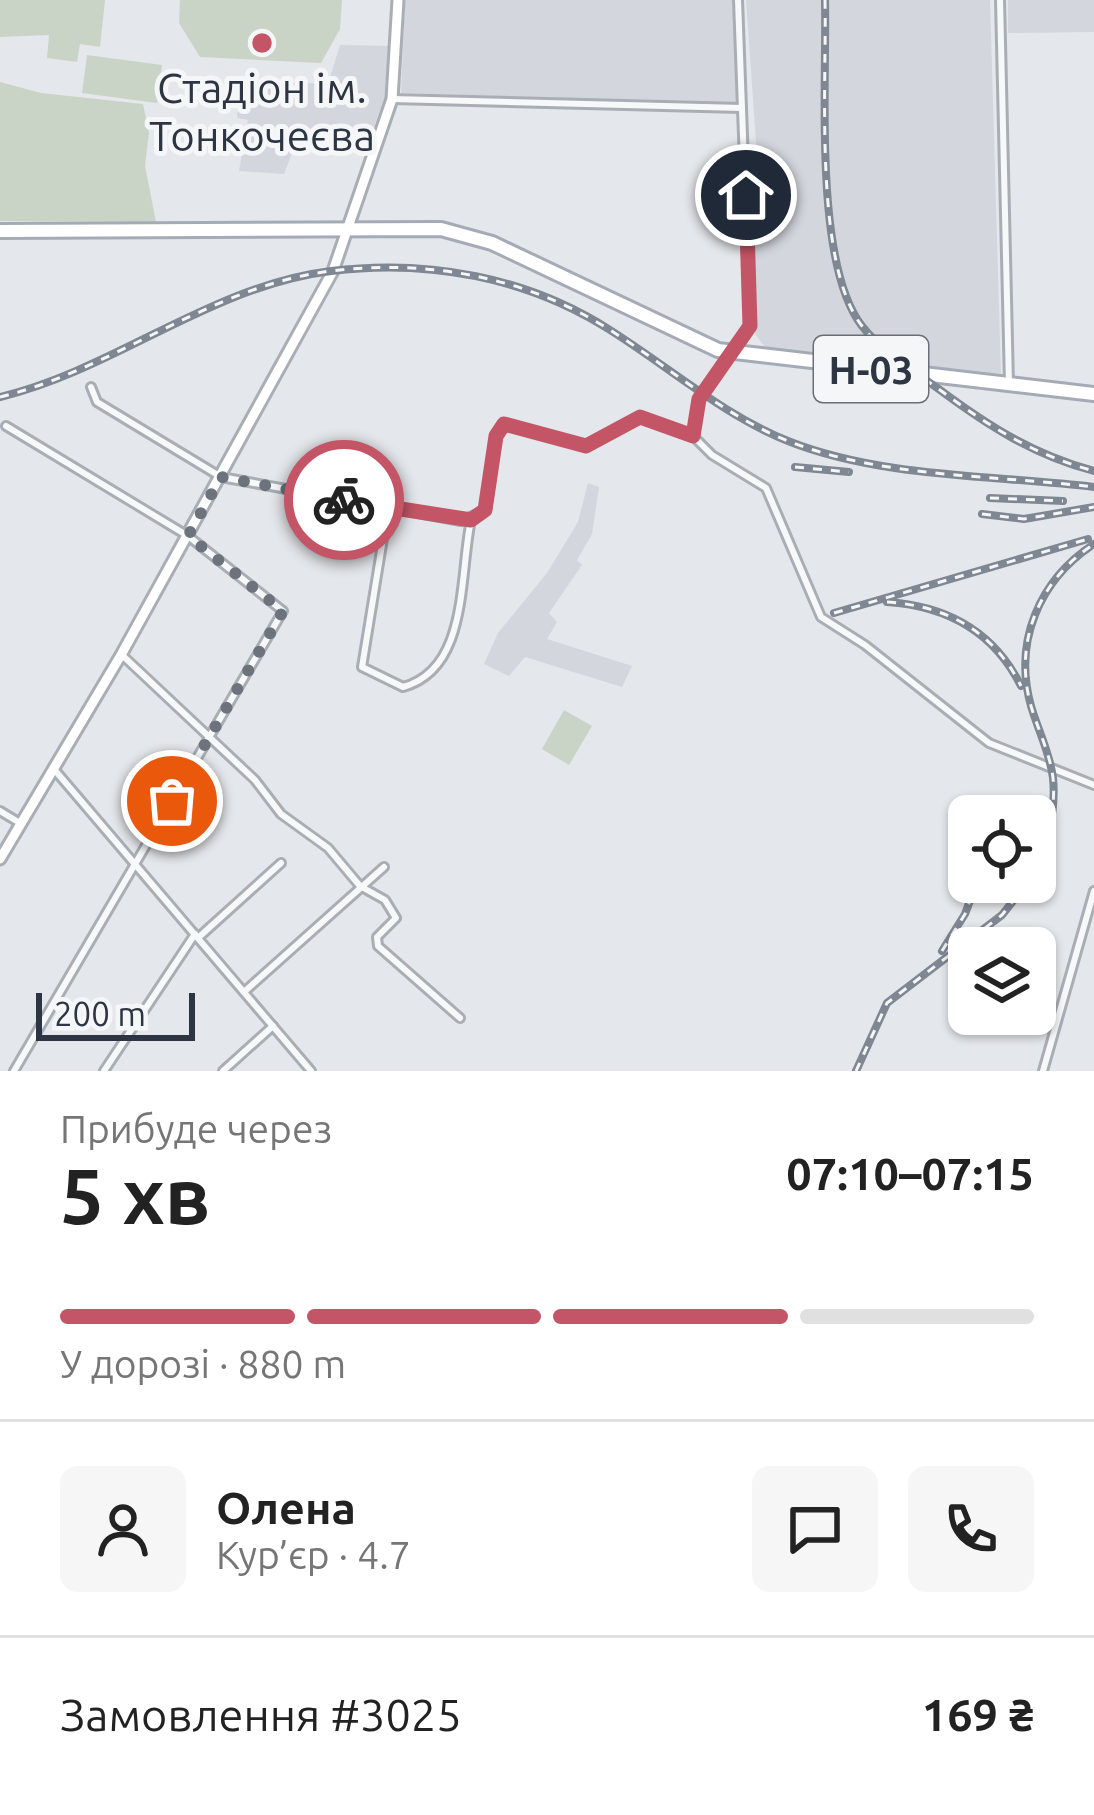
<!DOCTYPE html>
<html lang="uk">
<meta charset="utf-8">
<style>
body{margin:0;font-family:Ubuntu,sans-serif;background:#f6f6f6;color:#222;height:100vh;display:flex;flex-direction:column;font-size:45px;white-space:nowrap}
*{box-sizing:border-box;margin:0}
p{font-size:39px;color:#767676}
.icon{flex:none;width:66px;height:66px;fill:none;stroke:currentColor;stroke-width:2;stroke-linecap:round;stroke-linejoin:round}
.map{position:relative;height:1071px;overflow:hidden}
.sheet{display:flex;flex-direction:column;background:#fff;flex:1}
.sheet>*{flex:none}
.controls{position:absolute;left:948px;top:795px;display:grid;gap:24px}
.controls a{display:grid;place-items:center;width:108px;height:108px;border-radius:18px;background:#fff;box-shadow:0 3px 9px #0004;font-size:60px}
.scale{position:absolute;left:36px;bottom:30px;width:159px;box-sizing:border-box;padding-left:12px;border:6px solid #2d3542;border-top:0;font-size:33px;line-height:42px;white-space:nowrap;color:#2d3542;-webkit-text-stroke:9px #f4f6f8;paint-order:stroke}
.pin{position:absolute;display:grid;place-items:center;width:102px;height:102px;color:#fff;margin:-51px;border:6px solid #fff;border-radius:50%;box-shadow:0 3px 12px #0007}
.courier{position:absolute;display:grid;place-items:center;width:120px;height:120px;margin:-60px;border:9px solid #c45566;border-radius:50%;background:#fff;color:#222;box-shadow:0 3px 15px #0007}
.overview em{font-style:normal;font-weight:700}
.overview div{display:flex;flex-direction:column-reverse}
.overview{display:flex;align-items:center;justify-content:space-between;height:204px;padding:0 60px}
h1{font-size:78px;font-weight:700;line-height:90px}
.bar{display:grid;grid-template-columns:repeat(4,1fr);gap:18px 12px;align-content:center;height:144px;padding:0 60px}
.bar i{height:15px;border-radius:9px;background:#e0e0e0}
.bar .active{background:#c45566}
.bar p{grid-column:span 4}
.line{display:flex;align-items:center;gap:30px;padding:0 60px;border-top:3px solid #e0e0e0}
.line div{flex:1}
.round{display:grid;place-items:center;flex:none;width:126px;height:126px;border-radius:18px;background:#f6f6f6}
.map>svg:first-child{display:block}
.built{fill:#d3d6dd}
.green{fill:#cad4c6}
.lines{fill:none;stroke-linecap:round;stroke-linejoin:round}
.street-casing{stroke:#a9aeb5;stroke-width:12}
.secondary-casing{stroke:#a9aeb5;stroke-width:15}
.primary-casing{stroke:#a5abb6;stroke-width:18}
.street{stroke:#f7f8f9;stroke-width:6}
.secondary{stroke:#fff;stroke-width:9}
.primary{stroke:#fff;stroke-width:12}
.rail-casing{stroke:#7f8793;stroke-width:8}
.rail{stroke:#f4f6f8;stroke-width:3;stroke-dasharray:9;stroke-linecap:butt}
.done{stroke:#6d737d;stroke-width:12;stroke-dasharray:0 21.6}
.route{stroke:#c45566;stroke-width:15}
.poi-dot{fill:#c45566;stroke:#f4f6f8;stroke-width:4.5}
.labels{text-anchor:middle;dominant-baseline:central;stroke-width:10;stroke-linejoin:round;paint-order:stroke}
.shield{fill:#f4f6f8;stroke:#696f79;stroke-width:3}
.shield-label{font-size:39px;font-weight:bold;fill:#2d3542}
.poi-label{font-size:42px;fill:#2d3542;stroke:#f4f6f8}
</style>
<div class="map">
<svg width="1094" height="1071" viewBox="0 0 1094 1071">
<rect width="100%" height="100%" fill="#e4e7eb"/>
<g class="built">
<path d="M 405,0 L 735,0 L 738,104 L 401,93 Z"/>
<path d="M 746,0 L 990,0 L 1001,376 L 765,347 L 755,334 L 752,214 L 761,212 Z"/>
<path d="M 1008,0 L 1094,0 L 1094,32 L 1008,33 Z"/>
<path d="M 340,45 L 388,46 L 386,95 L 371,134 L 301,129 L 284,174 L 239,171 L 248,120 L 237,118 L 241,80 L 328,84 Z"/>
<path d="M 588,483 L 599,487 L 592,534 L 577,560 L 582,565 L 549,613 L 557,622 L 547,639 L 632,666 L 622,687 L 525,657 L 509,676 L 484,664 L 498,633 L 547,573 L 578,522 Z"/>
</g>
<g class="green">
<path d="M 0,0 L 105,0 L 100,47 L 80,44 L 77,62 L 47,58 L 49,35 L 0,37 Z"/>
<path d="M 180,0 L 342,0 L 340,29 L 321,63 L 200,57 L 179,23 Z"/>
<path d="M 87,55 L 162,65 L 157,103 L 82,93 Z"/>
<path d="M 0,82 L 41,93 L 143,104 L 149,133 L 145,166 L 156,222 L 0,221 Z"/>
<path d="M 564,710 L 592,726 L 569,765 L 542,749 Z"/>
</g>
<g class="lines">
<g class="street-casing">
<g id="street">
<path d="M 738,0 L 750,326 L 699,399 L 693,436 L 712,455 L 766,488 L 821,617 L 865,645 L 989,743 L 1094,785"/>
<path d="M 1000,0 L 1009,384"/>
<path d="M 392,99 L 742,108"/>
<path d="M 91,387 L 97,402 L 221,477 L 461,521 L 486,510 L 497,436 L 504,424 L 586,445 L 641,417 L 693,436"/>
<path d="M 6,426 L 188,536 L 283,611 L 14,1071"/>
<path d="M 388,508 L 362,667 L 403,687 C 469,669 459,576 471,520"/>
<path d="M 122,655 L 255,780 L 281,814 L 328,848 L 360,886 L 385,900 L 396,918 L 377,937 L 378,946 L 460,1018"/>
<path d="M 53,768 L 311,1071"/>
<path d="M 0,811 L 20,823"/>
<path d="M 199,937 L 281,863"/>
<path d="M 244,992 L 384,867"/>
<path d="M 104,1071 L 195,934"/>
<path d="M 223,1071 L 273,1026"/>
<path d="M 1043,1071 L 1094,891"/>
</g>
</g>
<g class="secondary-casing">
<path id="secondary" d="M 0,859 L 121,655 L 333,271 L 392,99 L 398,0"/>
</g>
<g class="primary-casing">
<path id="primary" d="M 0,231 L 441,229 L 492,243 L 718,350 L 1094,394"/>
</g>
<use href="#street" class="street"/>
<use href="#secondary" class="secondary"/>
<use href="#primary" class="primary"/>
<g class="rail-casing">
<g id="rail">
<path d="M 825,0 C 827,82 813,263 862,326 C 882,352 914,371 940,390 C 990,427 1034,455 1094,471"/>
<path d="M 0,397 C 116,369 210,286 331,271 C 428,259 527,277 610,330 C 669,367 723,415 788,441 C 881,478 995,475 1094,487"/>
<path d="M 795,467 L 849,472"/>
<path d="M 990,498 L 1063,501"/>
<path d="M 982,514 L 1024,519 L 1094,507"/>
<path d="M 887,602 C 948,606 994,632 1021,686"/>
<path d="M 834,613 L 1088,539"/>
<path d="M 997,816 L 1002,800"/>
<path d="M 1035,869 C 1048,841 1056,808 1053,778 C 1050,753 1038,730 1031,706 C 1013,642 1039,580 1094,544"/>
<path d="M 942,951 L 965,914 L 977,882"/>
<path d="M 856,1071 L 887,1003 L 1002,915 L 1028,882"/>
</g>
</g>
<use href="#rail" class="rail"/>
</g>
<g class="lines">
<path class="done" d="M 172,801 L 283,611 L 188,536 L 221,477 L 344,500"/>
<path class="route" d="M 344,500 L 471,520 L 485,510 L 496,436 L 504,424 L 586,446 L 640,417 L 693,436 L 699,399 L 750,326 L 746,195"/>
</g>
<circle class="poi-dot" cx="262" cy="43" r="12"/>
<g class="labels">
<rect class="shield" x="814" y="336" width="114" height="66" rx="9"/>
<g class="shield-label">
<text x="871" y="369">Н-03</text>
</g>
<g class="poi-label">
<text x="262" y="87">Стадіон ім.<tspan x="262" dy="48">Тонкочеєва</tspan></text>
</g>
</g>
</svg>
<div class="controls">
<a><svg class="icon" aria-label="locate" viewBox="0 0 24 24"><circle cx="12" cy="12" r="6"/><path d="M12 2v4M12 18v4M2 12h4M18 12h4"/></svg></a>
<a><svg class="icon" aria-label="layers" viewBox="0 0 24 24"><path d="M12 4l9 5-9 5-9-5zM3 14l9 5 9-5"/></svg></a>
</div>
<div class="scale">200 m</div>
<div class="pin" style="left:172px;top:801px;background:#ea580c"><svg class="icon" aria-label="bag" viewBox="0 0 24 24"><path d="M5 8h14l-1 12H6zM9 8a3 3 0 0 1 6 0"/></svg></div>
<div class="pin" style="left:746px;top:195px;background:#1f2937"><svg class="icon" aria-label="home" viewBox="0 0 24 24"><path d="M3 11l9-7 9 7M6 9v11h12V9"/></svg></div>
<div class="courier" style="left:344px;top:500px"><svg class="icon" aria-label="bike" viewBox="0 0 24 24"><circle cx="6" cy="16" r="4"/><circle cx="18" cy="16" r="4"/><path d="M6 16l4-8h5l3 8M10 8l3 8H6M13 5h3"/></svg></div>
</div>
<section class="sheet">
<div class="overview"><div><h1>5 хв</h1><p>Прибуде через</p></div><em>07:10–07:15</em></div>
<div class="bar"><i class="active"></i><i class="active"></i><i class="active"></i><i></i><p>У дорозі · 880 m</p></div>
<div class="line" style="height:216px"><a class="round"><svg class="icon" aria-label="person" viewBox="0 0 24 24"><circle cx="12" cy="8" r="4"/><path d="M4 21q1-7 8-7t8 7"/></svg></a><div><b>Олена</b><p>Кур’єр · 4.7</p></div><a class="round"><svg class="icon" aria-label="chat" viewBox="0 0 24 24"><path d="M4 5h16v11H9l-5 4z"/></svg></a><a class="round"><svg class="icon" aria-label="phone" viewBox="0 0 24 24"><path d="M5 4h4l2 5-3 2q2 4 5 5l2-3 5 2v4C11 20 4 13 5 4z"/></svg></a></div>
<div class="line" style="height:156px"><div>Замовлення #3025</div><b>169 ₴</b></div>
</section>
